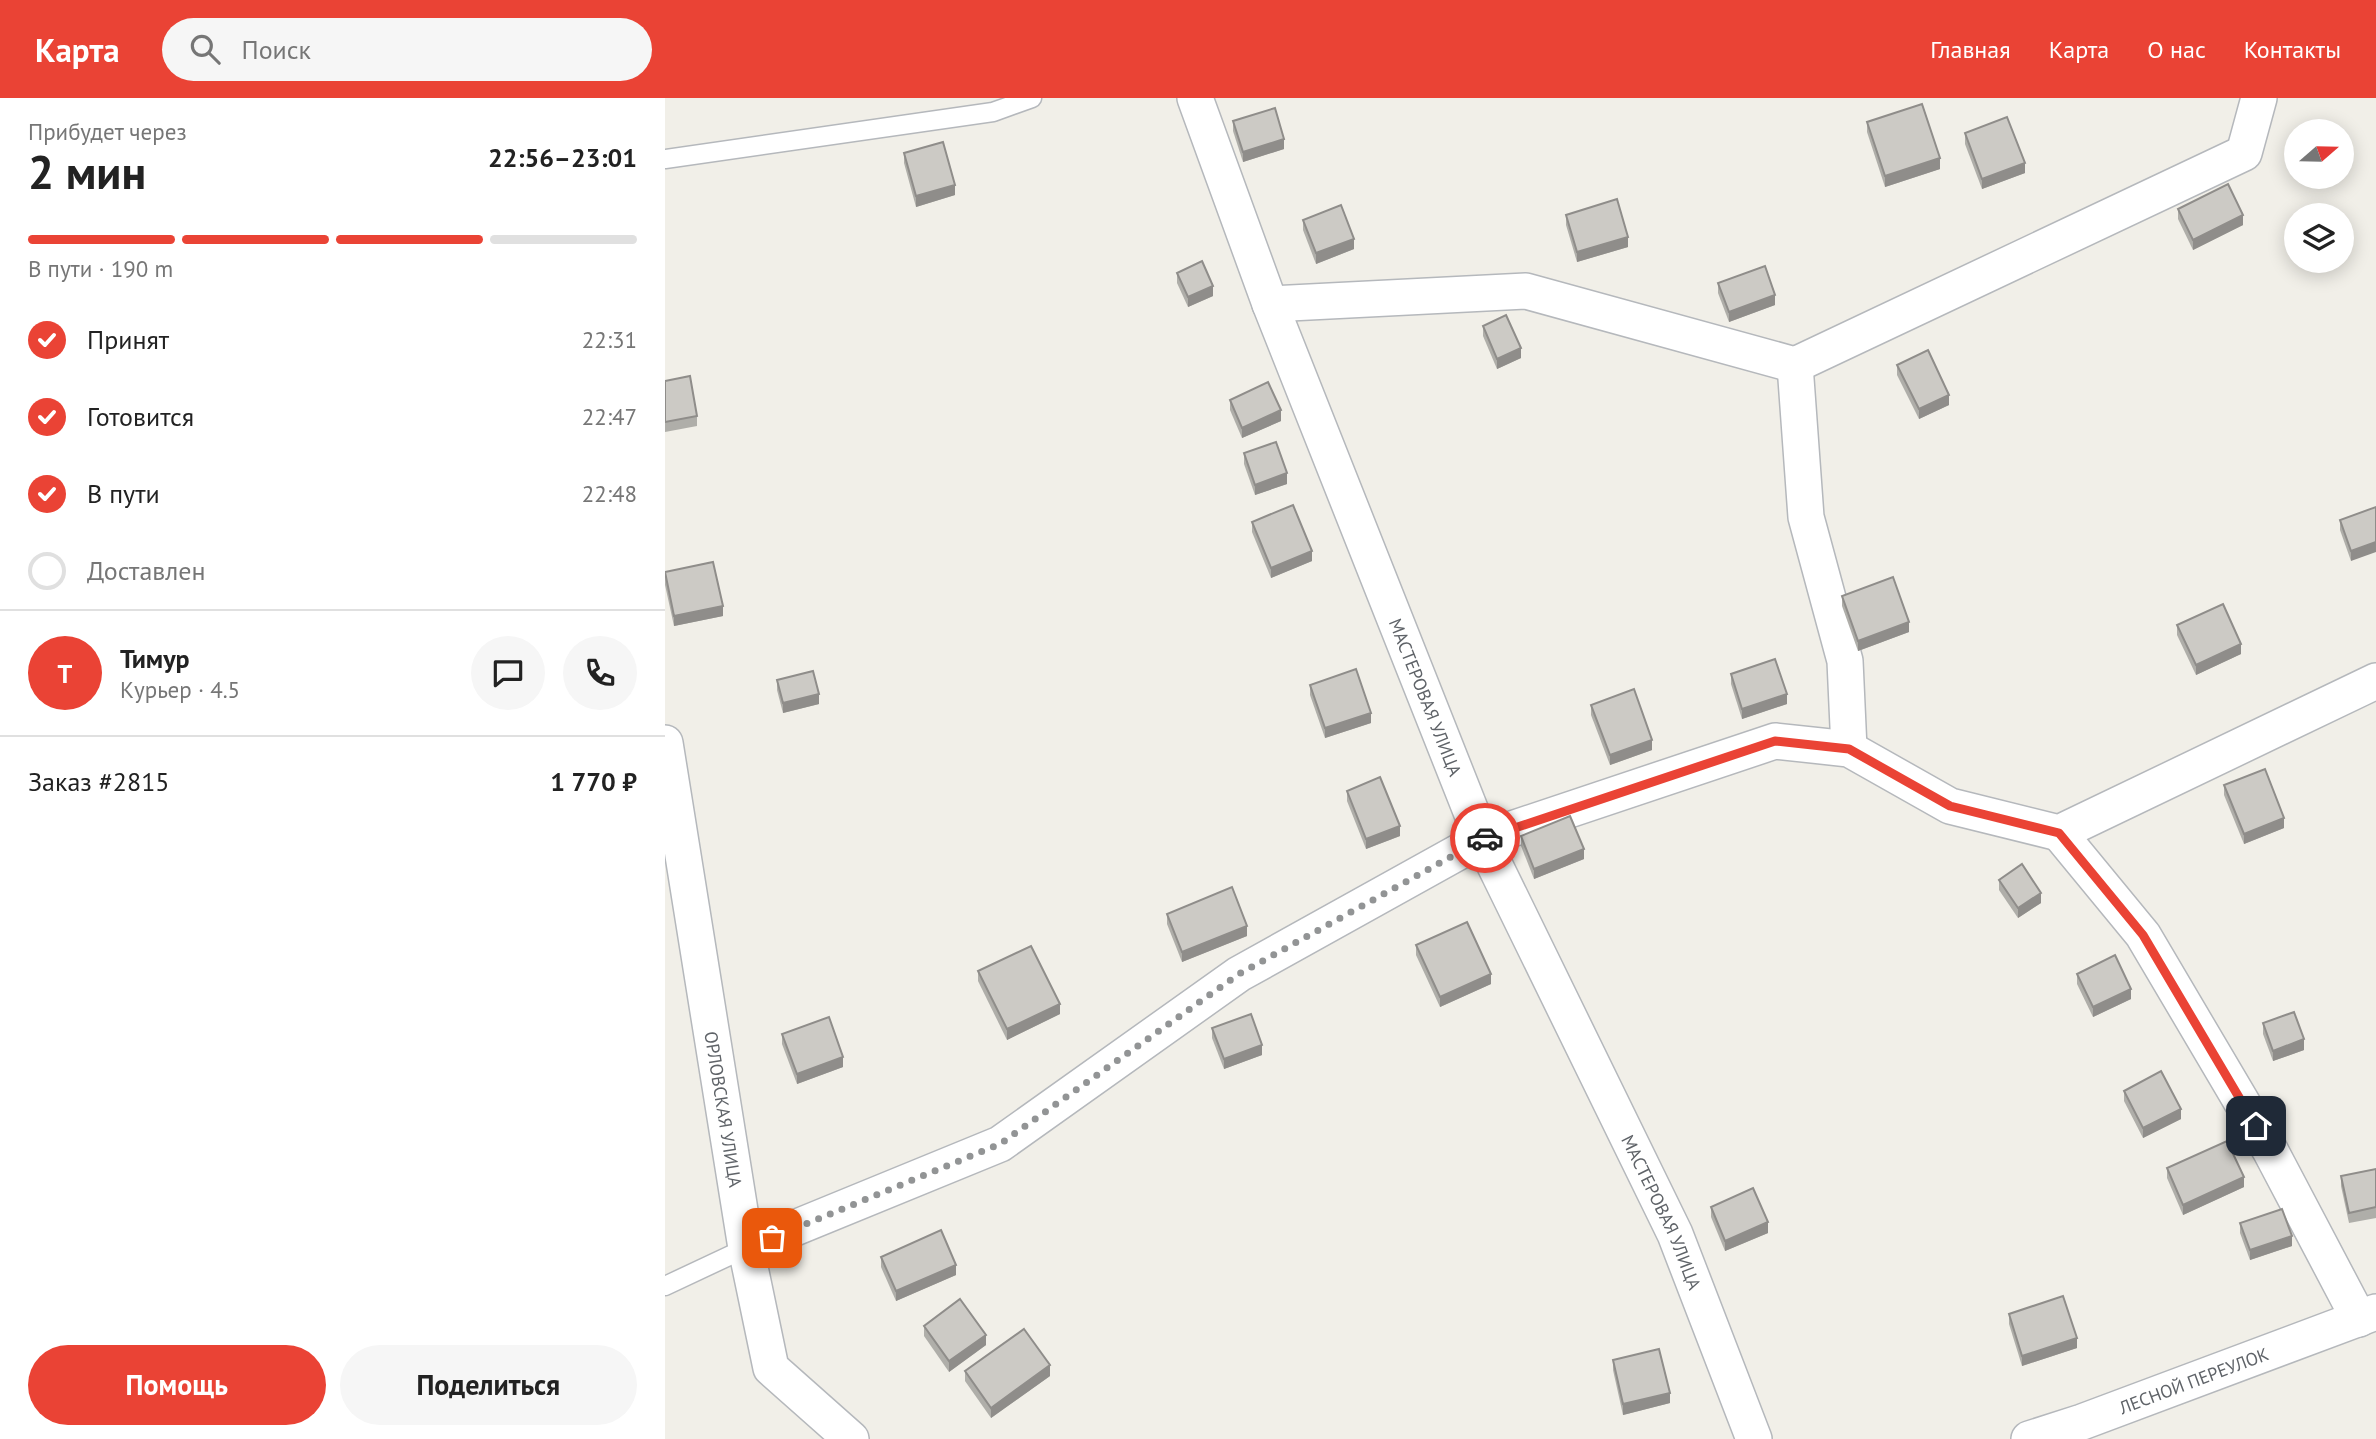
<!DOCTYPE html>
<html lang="ru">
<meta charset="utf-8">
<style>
body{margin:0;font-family:"PT Sans",sans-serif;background:#f6f6f6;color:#222;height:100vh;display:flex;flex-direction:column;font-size:26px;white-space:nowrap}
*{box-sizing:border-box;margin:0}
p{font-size:23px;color:#767676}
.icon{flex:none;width:38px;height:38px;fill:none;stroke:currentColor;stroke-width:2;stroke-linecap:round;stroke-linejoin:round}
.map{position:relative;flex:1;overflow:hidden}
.panel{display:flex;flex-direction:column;background:#fff;width:665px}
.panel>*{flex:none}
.needle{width:46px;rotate:70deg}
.fabs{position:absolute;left:1619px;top:21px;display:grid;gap:14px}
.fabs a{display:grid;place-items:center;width:70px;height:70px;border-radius:50%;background:#fff;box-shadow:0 4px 18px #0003;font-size:35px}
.pin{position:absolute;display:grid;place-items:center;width:60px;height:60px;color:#fff;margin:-30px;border-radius:14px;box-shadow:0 4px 10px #0006}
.courier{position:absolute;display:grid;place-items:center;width:70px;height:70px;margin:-35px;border:5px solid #ea4335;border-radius:50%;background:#fff;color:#222;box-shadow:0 2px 9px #0007}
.summary em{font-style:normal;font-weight:700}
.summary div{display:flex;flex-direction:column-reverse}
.summary{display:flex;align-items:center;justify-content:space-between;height:119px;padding:0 28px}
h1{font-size:46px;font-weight:700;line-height:52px}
.bar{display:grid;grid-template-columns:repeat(4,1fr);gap:10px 7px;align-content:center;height:84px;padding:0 28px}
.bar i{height:9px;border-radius:5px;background:#e0e0e0}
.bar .active{background:#ea4335}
.bar p{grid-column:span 4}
.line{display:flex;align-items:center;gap:18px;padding:0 28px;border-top:2px solid #e0e0e0}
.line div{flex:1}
.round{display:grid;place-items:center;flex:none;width:74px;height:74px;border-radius:37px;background:#f6f6f6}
ol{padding:0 28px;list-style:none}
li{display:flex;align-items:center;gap:21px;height:77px}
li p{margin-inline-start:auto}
li .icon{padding:7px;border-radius:50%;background:#ea4335;color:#fff;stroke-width:4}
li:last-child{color:#767676}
li i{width:38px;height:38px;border:4px solid #e0e0e0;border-radius:50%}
.button{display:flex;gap:14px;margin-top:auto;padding:14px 28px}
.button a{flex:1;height:80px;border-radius:42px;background:#ea4335;color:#fff;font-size:28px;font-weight:700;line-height:80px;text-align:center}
.button a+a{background:#f6f6f6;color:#222}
header{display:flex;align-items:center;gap:42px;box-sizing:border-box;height:98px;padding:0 35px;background:#ea4335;color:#fff}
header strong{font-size:33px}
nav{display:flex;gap:38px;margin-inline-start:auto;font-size:24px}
.search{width:490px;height:63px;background:#f6f6f6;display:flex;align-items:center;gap:18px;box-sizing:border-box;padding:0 24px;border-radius:38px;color:#767676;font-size:26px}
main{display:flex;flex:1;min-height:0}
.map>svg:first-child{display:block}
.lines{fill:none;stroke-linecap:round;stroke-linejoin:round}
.lane-casing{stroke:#b5b8bc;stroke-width:21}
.street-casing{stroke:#b5b8bc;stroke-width:38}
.lane{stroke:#fff;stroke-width:18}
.street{stroke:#fff;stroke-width:35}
.wall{fill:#afaea9}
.shaded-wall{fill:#8f8d8a}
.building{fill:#cccac5;stroke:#8f8d8a;stroke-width:2}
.done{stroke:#929495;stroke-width:7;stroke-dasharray:0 12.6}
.route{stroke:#ea4335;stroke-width:9}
.labels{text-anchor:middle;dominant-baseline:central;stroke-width:5;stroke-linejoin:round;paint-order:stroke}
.street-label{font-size:18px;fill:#5f6368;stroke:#fff}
</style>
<header>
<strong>Карта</strong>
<div class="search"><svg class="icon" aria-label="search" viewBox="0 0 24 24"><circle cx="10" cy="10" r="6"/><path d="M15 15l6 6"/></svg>Поиск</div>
<nav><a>Главная</a><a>Карта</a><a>О нас</a><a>Контакты</a></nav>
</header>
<main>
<section class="panel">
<div class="summary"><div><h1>2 мин</h1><p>Прибудет через</p></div><em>22:56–23:01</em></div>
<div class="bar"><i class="active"></i><i class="active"></i><i class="active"></i><i></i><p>В пути · 190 m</p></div>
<ol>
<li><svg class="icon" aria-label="check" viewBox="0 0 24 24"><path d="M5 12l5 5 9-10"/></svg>Принят<p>22:31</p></li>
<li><svg class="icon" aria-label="check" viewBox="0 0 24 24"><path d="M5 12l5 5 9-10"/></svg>Готовится<p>22:47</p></li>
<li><svg class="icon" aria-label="check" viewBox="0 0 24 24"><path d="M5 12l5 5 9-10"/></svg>В пути<p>22:48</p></li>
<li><i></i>Доставлен</li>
</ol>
<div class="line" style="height:126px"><b class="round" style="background:#ea4335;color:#fff">Т</b><div><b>Тимур</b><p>Курьер · 4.5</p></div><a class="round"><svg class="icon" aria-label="chat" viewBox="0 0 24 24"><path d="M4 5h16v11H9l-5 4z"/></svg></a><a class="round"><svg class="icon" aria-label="phone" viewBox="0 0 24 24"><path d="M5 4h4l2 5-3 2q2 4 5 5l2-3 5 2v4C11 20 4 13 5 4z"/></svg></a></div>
<div class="line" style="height:91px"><div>Заказ #2815</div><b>1 770 ₽</b></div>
<div class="button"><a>Помощь</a><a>Поделиться</a></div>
</section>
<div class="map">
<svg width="1711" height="1341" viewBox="0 0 1711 1341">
<rect width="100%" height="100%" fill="#f1efe8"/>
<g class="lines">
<g class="lane-casing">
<g id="lane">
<path d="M 0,61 L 328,14 L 367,0"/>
<path d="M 0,1188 L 81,1150"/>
</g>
</g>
<g class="street-casing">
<g id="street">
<path id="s1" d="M 530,0 L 605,206 L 817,741 L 1010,1136 L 1089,1341"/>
<path d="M 605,206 L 861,193 L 1130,267 L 1579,55 L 1594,0"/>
<path d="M 1130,267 L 1141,419 L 1180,563 L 1184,651"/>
<path id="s2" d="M 0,645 L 81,1150 L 106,1270 L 186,1341"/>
<path d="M 1394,735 L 1478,837 L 1605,1052 L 1694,1221"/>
<path d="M 81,1150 L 335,1046 L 574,876 L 817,741 L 1110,643 L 1184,651 L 1285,708 L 1394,735 L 1711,583"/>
<path id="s3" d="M 1364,1341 L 1417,1324 L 1711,1214"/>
</g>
</g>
<use href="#lane" class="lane"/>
<use href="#street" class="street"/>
</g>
<g class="wall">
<path d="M 568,23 L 619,51 L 578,64 L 568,33 Z"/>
<path d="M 1202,24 L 1275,71 L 1220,89 L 1202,34 Z"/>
<path d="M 1300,35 L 1360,75 L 1317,91 L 1300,46 Z"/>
<path d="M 239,55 L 290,97 L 251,109 L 239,65 Z"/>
<path d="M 1513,111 L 1578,127 L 1528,152 L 1513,121 Z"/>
<path d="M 901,117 L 963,149 L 912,164 L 901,127 Z"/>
<path d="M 638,122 L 689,151 L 651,166 L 638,132 Z"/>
<path d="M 512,175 L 548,198 L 523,209 L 512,185 Z"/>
<path d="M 1053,185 L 1110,207 L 1064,224 L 1053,195 Z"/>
<path d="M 818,228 L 856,260 L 832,271 L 818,238 Z"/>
<path d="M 1232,267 L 1284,307 L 1254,321 L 1232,277 Z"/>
<path d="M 0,283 L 32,318 L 32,328 L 0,334 Z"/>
<path d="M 565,302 L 616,323 L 577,340 L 565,312 Z"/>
<path d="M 579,355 L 622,386 L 590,397 L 579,366 Z"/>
<path d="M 1711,409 L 1686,463 L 1675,432 L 1675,422 Z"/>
<path d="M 587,424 L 647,463 L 606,480 L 587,434 Z"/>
<path d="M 0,474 L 58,518 L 9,528 L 0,487 Z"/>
<path d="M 1177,498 L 1244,534 L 1193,553 L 1177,508 Z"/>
<path d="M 1512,527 L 1576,556 L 1531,577 L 1512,537 Z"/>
<path d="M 1066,576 L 1122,606 L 1077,621 L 1066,586 Z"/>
<path d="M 112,582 L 154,606 L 118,615 L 112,592 Z"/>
<path d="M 645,587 L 706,625 L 660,640 L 645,597 Z"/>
<path d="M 926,607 L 987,652 L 945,667 L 926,617 Z"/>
<path d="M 1559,687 L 1619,730 L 1579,746 L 1559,697 Z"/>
<path d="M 682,693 L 735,738 L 701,751 L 682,703 Z"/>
<path d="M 856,738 L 919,761 L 869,781 L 856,748 Z"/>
<path d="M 1334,782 L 1376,805 L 1353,820 L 1334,792 Z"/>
<path d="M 502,816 L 582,838 L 517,864 L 502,826 Z"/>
<path d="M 751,847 L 826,886 L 775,909 L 751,857 Z"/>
<path d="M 313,873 L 395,916 L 342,942 L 313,883 Z"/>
<path d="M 1412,876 L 1466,901 L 1428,919 L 1412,886 Z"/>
<path d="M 1598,925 L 1639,952 L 1608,963 L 1598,936 Z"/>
<path d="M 547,930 L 597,957 L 559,971 L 547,940 Z"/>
<path d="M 117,936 L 178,969 L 132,986 L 117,946 Z"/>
<path d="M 1459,993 L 1516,1021 L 1478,1040 L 1459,1003 Z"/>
<path d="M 1502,1070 L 1579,1089 L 1518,1117 L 1502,1080 Z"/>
<path d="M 1711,1071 L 1711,1120 L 1684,1125 L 1676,1088 L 1676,1078 Z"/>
<path d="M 1046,1109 L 1103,1135 L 1060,1153 L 1046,1119 Z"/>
<path d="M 1575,1125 L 1627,1148 L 1585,1162 L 1575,1135 Z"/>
<path d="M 216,1159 L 291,1177 L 231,1203 L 216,1169 Z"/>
<path d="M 1344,1216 L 1412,1250 L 1357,1268 L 1344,1226 Z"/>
<path d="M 259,1228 L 321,1247 L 284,1274 L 259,1238 Z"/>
<path d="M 948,1262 L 1005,1305 L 958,1317 L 948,1272 Z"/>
<path d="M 300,1273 L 385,1278 L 326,1320 L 300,1283 Z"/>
</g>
<g class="shaded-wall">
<path d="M 619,41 L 619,51 L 578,64 L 578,54 Z"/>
<path d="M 1275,60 L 1275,71 L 1220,89 L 1220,78 Z"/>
<path d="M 1360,65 L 1360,75 L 1317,91 L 1317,81 Z"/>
<path d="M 290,87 L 290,97 L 251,109 L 251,98 Z"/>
<path d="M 1578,117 L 1578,127 L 1528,152 L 1528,142 Z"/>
<path d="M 963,139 L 963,149 L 912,164 L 912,154 Z"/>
<path d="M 689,141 L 689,151 L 651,166 L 651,155 Z"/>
<path d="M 548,188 L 548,198 L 523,209 L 523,199 Z"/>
<path d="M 1110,197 L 1110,207 L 1064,224 L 1064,214 Z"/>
<path d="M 856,250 L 856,260 L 832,271 L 832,261 Z"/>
<path d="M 1284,297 L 1284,307 L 1254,321 L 1254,311 Z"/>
<path d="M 616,312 L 616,323 L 577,340 L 577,330 Z"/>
<path d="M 622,375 L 622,386 L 590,397 L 590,387 Z"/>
<path d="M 1711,444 L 1711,454 L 1686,463 L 1686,453 Z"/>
<path d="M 647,453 L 647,463 L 606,480 L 606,470 Z"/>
<path d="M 58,508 L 58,518 L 9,528 L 9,518 Z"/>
<path d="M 1244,524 L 1244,534 L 1193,553 L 1193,543 Z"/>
<path d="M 1576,546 L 1576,556 L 1531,577 L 1531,567 Z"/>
<path d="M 154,596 L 154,606 L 118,615 L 118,605 Z"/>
<path d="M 1122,596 L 1122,606 L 1077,621 L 1077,611 Z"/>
<path d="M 706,615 L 706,625 L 660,640 L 660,630 Z"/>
<path d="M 987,642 L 987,652 L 945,667 L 945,657 Z"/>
<path d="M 1619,720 L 1619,730 L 1579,746 L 1579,736 Z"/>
<path d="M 735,728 L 735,738 L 701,751 L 701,741 Z"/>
<path d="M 919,751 L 919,761 L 869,781 L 869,771 Z"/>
<path d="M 1376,795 L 1376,805 L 1353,820 L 1353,810 Z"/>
<path d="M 582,828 L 582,838 L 517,864 L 517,854 Z"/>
<path d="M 826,876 L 826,886 L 775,909 L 775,899 Z"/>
<path d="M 1466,891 L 1466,901 L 1428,919 L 1428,909 Z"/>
<path d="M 395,906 L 395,916 L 342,942 L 342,931 Z"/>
<path d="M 1639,941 L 1639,952 L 1608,963 L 1608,953 Z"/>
<path d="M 597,947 L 597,957 L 559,971 L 559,961 Z"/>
<path d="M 178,959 L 178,969 L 132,986 L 132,976 Z"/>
<path d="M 1516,1011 L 1516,1021 L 1478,1040 L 1478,1030 Z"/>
<path d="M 1579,1079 L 1579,1089 L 1518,1117 L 1518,1107 Z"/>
<path d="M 1103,1124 L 1103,1135 L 1060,1153 L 1060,1143 Z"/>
<path d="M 1627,1138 L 1627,1148 L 1585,1162 L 1585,1152 Z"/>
<path d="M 291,1167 L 291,1177 L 231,1203 L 231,1193 Z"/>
<path d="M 321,1237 L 321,1247 L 284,1274 L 284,1263 Z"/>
<path d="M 1412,1240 L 1412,1250 L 1357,1268 L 1357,1258 Z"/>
<path d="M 385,1267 L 385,1278 L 326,1320 L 326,1310 Z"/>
<path d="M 1005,1295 L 1005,1305 L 958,1317 L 958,1306 Z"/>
</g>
<g class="building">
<path d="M 1257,6 L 1275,60 L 1220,78 L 1202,24 Z"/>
<path d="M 610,10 L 619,41 L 578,54 L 568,23 Z"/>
<path d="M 1342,19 L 1360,65 L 1317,81 L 1300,35 Z"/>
<path d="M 278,44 L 290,87 L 251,98 L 239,55 Z"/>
<path d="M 1563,86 L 1578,117 L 1528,142 L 1513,111 Z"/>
<path d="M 952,101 L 963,139 L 912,154 L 901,117 Z"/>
<path d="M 676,107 L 689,141 L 651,155 L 638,122 Z"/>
<path d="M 537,163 L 548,188 L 523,199 L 512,175 Z"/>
<path d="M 1100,168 L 1110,197 L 1064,214 L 1053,185 Z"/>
<path d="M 841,217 L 856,250 L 832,261 L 818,228 Z"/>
<path d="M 1263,252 L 1284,297 L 1254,311 L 1232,267 Z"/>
<path d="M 25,278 L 32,318 L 0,324 L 0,283 Z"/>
<path d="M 603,284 L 616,312 L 577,330 L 565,302 Z"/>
<path d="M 611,344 L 622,375 L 590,387 L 579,355 Z"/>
<path d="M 628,407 L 647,453 L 606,470 L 587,424 Z"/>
<path d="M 1711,409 L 1711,444 L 1686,453 L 1675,422 Z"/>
<path d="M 48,464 L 58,508 L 9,518 L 0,474 Z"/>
<path d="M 1228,479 L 1244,524 L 1193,543 L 1177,498 Z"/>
<path d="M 1558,506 L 1576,546 L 1531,567 L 1512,527 Z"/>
<path d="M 1110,561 L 1122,596 L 1077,611 L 1066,576 Z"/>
<path d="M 691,571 L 706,615 L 660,630 L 645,587 Z"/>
<path d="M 148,573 L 154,596 L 118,605 L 112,582 Z"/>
<path d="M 969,591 L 987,642 L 945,657 L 926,607 Z"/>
<path d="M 1600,671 L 1619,720 L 1579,736 L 1559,687 Z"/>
<path d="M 715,679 L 735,728 L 701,741 L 682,693 Z"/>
<path d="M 905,718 L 919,751 L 869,771 L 856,738 Z"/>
<path d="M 1357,766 L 1376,795 L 1353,810 L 1334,782 Z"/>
<path d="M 567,789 L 582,828 L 517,854 L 502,816 Z"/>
<path d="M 802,824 L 826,876 L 775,899 L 751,847 Z"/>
<path d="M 366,848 L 395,906 L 342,931 L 313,873 Z"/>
<path d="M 1450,857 L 1466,891 L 1428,909 L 1412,876 Z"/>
<path d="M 1629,914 L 1639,941 L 1608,953 L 1598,925 Z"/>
<path d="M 586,916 L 597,947 L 559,961 L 547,930 Z"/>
<path d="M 164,919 L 178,959 L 132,976 L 117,936 Z"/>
<path d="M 1496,973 L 1516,1011 L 1478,1030 L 1459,993 Z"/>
<path d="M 1562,1043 L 1579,1079 L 1518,1107 L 1502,1070 Z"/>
<path d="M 1711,1071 L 1711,1109 L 1684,1115 L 1676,1078 Z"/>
<path d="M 1088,1090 L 1103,1124 L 1060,1143 L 1046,1109 Z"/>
<path d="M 1617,1111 L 1627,1138 L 1585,1152 L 1575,1125 Z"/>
<path d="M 276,1132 L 291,1167 L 231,1193 L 216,1159 Z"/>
<path d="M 1398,1198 L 1412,1240 L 1357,1258 L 1344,1216 Z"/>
<path d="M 295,1201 L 321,1237 L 284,1263 L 259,1228 Z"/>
<path d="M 359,1231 L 385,1267 L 326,1310 L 300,1273 Z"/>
<path d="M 994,1251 L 1005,1295 L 958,1306 L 948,1262 Z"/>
</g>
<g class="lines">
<path class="done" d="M 107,1140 L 335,1046 L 574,876 L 820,740"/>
<path class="route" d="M 820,740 L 1110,643 L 1184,651 L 1285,708 L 1394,735 L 1478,837 L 1591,1028"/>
</g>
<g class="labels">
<g class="street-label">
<text stroke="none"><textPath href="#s1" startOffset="642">МАСТЕРОВАЯ УЛИЦА</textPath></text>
<text stroke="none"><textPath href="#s2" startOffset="371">ОРЛОВСКАЯ УЛИЦА</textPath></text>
<text stroke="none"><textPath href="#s1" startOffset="1209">МАСТЕРОВАЯ УЛИЦА</textPath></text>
<text stroke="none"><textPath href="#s3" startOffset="175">ЛЕСНОЙ ПЕРЕУЛОК</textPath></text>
</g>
</g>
</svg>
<div class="fabs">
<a><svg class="needle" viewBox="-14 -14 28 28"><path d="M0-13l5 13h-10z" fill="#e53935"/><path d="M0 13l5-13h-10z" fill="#767676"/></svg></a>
<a><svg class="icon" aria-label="layers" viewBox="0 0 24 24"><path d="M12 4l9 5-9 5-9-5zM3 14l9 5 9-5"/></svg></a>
</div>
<div class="pin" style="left:107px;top:1140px;background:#ea580c"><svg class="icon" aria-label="bag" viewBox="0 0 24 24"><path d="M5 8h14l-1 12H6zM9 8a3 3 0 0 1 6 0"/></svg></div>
<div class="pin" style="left:1591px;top:1028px;background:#1f2937"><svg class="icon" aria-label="home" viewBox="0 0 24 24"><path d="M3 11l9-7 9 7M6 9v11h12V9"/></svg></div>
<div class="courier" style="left:820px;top:740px"><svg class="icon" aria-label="car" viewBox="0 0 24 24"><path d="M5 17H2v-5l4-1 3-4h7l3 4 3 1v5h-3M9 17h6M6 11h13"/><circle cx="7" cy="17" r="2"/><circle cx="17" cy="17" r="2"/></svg></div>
</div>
</main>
